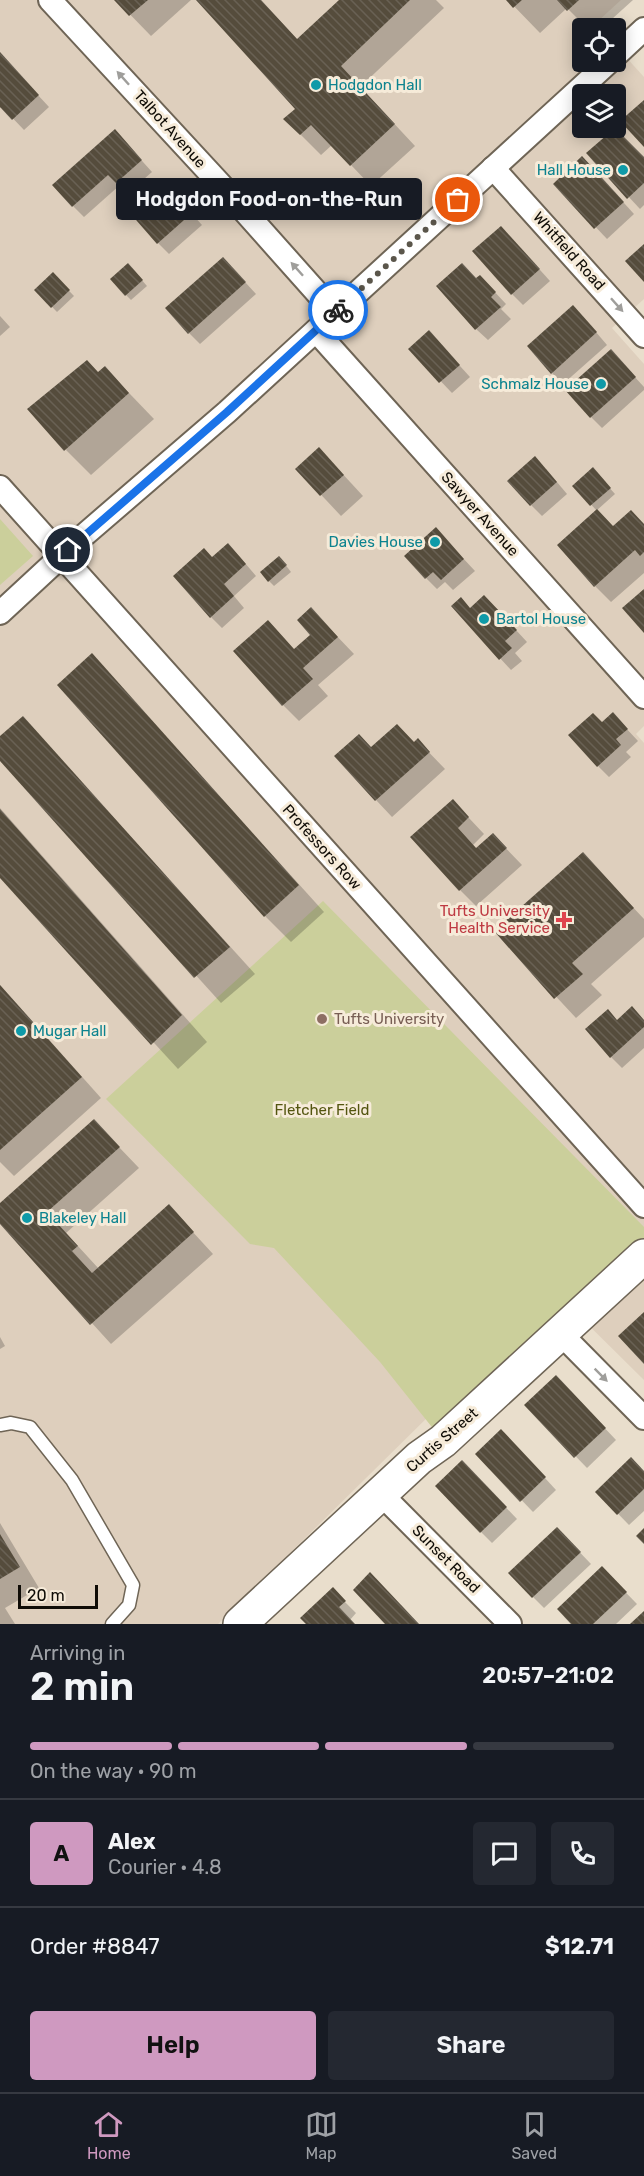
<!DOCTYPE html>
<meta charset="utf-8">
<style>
body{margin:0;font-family:Rubik,sans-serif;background:#242831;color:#f1f3f6;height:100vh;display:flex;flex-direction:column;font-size:22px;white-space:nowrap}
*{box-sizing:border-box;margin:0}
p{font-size:20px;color:#9ea1a6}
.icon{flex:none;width:33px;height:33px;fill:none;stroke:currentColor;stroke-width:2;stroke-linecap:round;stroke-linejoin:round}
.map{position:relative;height:1624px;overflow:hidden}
.drawer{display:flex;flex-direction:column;background:#171b24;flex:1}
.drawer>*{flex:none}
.tools{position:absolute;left:572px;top:18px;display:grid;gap:12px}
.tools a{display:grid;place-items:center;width:54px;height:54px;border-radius:6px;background:#171b24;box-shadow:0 3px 15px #0003;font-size:30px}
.scale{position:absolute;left:18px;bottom:15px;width:80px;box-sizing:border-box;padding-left:6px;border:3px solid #0f0c06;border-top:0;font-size:16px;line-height:21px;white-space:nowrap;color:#0f0c06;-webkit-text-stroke:4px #f6ebd9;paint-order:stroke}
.pin{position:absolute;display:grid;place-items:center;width:51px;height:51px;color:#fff;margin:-26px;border:3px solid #fff;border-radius:50%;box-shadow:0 2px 6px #0007}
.courier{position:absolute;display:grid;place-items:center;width:60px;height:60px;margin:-30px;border:4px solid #1a73e8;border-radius:50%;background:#fff;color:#222;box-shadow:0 2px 8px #0007}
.bubble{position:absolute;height:42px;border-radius:6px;background:#171b24;box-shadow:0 3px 15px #0003;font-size:20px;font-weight:600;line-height:42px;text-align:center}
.summary em{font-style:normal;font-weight:600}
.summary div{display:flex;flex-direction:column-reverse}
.summary{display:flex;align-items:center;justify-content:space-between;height:102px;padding:0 30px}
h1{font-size:39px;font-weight:600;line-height:45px}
.bar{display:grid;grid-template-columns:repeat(4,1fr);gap:9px 6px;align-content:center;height:72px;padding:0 30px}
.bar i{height:8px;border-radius:4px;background:#363941}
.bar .current{background:#cf99c0}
.bar p{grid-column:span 4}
.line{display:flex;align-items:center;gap:15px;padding:0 30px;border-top:2px solid #363941}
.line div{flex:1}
.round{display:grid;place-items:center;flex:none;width:63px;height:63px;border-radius:6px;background:#242831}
.primary-button{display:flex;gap:12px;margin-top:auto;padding:12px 30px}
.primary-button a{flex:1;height:69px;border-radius:6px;background:#cf99c0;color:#111;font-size:24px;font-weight:600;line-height:69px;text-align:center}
.primary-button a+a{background:#242831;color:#f1f3f6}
.tabs{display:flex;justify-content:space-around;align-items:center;height:84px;border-top:2px solid #363941;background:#171b24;font-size:16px;color:#9ea1a6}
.tabs a{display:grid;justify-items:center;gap:3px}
.tabs .current{color:#cf99c0}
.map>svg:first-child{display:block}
.education{fill:#decfbd;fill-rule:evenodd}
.green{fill:#cbcf9b}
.shadow{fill:#0003}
.building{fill:url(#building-back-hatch)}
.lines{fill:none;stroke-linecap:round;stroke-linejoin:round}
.lane-casing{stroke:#6f6556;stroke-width:15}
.street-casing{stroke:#6f6556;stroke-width:26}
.secondary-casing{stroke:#6f6556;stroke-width:36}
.lane{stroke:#fff;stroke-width:12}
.street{stroke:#fff;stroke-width:22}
.secondary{stroke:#fff;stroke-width:33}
.oneway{fill:#9f9e9b}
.done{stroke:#5b564b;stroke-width:6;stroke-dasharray:0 10.8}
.route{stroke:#1a73e8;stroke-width:8}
.culture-dot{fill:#0f9aa8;stroke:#f6ebd9;stroke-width:2}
.health-dot{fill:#e0444e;stroke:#f6ebd9;stroke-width:2}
.education-dot{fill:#8d6e63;stroke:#f6ebd9;stroke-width:2}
.labels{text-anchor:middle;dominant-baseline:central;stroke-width:6;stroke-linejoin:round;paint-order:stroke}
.culture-label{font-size:15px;fill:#0d838f;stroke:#f6ebd9;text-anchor:start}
.street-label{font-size:15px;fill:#0f0c06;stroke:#f6ebd9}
.health-label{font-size:15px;fill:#be3a42;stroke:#f6ebd9;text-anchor:end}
.education-label{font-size:15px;fill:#785e54;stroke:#f6ebd9;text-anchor:start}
.park-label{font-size:15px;fill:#53550f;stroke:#f6ebd9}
</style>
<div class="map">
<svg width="644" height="1624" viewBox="0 0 644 1624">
<defs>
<pattern id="building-back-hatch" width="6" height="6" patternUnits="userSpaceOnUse" patternTransform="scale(1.5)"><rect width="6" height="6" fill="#554c3c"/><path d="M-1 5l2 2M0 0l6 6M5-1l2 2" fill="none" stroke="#696154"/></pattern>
</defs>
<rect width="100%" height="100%" fill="#e9decc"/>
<path class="education" d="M 0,0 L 621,0 L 596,23 L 600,28 L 582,28 L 582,62 L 615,62 L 615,45 L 644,77 L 644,299 L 612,328 L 644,364 L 644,726 L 636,734 L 644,743 L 644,1380 L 558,1295 L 437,1408 L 218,1624 L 0,1624 ZM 582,94 L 615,94 L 615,128 L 582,128 Z"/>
<g class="green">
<path d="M 0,519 L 33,556 L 0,585 Z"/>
<path d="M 323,901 L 644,1227 L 644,1256 L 443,1441 L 380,1362 L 274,1248 L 250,1244 L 106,1099 Z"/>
</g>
<g class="shadow">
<path d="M 116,0 L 191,0 L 151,36 Z"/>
<path d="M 198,0 L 261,0 L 298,40 L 342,0 L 436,0 L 444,8 L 360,87 L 415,146 L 371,186 L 332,145 L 321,155 L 285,119 L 297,109 Z"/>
<path d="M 508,0 L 633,0 L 602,28 L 587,28 L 567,8 L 540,33 Z"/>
<path d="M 0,54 L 49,107 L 24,130 L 2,107 L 0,108 Z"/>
<path d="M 126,143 L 152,172 L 128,193 L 120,185 L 84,217 L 73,206 Z"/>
<path d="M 588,153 L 644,158 L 644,205 L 640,209 Z"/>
<path d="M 593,169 L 634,214 L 607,239 L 555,184 Z"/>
<path d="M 176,196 L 202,225 L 169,254 L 158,243 Z"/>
<path d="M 512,239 L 550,281 L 523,305 L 512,294 Z"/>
<path d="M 133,270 L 147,286 L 131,300 L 126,295 Z"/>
<path d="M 234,270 L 256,294 L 200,344 L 189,333 Z"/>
<path d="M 53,274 L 74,296 L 57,312 L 36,290 Z"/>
<path d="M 476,280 L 491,288 L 506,304 L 501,309 L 511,319 L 488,340 L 476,329 Z"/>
<path d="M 0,316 L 10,327 L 0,336 Z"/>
<path d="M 584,318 L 607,345 L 563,384 L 552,373 Z"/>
<path d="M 429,332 L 470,377 L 452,393 L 410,349 Z"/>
<path d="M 622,363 L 644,387 L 644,390 L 602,428 L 591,417 Z"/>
<path d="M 105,368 L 154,419 L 91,475 L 66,450 L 99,374 Z"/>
<path d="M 297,469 L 339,470 L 363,496 L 341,516 Z"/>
<path d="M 546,469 L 567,494 L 542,516 L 531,505 Z"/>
<path d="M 598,475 L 615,494 L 596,511 L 613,528 L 644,524 L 644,573 L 611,602 L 595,586 L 597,511 L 574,486 Z"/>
<path d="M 447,541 L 475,571 L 453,590 L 445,582 L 437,589 L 426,578 Z"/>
<path d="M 239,556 L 256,576 L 234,596 L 244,608 L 222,628 L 211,617 L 212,559 Z"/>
<path d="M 284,563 L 291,572 L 274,586 L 269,581 Z"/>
<path d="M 453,607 L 471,610 L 496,608 L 527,642 L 515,653 L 522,661 L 511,670 Z"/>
<path d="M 311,609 L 354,654 L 318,685 L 328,696 L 299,721 L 283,705 L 312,635 Z"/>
<path d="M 92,655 L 324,912 L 291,942 L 265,916 Z"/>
<path d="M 23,718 L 255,974 L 221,1003 L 0,759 L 0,738 Z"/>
<path d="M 602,724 L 624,726 L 638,741 L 626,752 L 631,757 L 609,777 L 598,766 Z"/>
<path d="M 418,741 L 445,769 L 392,817 L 376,800 L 372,748 L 415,744 Z"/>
<path d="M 453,801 L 484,834 L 473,845 L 477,849 L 493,835 L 522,865 L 476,906 L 460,890 Z"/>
<path d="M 0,808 L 207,1042 L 178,1069 L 0,875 Z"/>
<path d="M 583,854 L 644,919 L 644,937 L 591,984 L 602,995 L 576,1018 L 496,932 Z"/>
<path d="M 0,985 L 101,1098 L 14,1176 L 0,1162 Z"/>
<path d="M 618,1021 L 644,1021 L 644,1048 L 622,1068 L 611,1057 Z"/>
<path d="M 94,1121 L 139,1168 L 66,1233 L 99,1269 L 169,1206 L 213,1254 L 111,1344 L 0,1222 L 0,1205 Z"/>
<path d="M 0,1337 L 5,1346 L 0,1349 Z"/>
<path d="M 567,1388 L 616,1440 L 587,1468 L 526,1405 Z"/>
<path d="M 512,1442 L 556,1490 L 533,1512 L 477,1454 Z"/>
<path d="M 473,1473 L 517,1519 L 492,1543 L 481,1532 Z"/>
<path d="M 644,1473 L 644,1511 L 629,1525 L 597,1492 Z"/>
<path d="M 0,1523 L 39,1588 L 5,1608 L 15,1624 L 0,1624 Z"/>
<path d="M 568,1540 L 591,1564 L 544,1608 L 533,1597 Z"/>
<path d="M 602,1568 L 637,1604 L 616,1624 L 573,1624 Z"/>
<path d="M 344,1601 L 356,1613 L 350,1620 L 354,1624 L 308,1624 Z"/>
</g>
<g class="building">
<path d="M 114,0 L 148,0 L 129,16 Z"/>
<path d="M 196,0 L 261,0 L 297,39 L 339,0 L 410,0 L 341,66 L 395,124 L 350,166 L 311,125 L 300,135 L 283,119 L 295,109 Z"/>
<path d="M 506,0 L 522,0 L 513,8 Z"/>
<path d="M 557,0 L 579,0 L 567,11 Z"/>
<path d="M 0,52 L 39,95 L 12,120 L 0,107 Z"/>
<path d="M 644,100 L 644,147 L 620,121 Z"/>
<path d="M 615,128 L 644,157 L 644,183 L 627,199 L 586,153 Z"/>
<path d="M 115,129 L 142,160 L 116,183 L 108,175 L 72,207 L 52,185 Z"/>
<path d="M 582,156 L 624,202 L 594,229 L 553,184 Z"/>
<path d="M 165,183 L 192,213 L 157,244 L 130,213 Z"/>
<path d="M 501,226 L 540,269 L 511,295 L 472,251 Z"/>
<path d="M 644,244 L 644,282 L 625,261 Z"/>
<path d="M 223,257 L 246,282 L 188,334 L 165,308 Z"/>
<path d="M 128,263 L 143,280 L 125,296 L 110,279 Z"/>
<path d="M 462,263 L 476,278 L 480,275 L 496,292 L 491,297 L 501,307 L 475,330 L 436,286 Z"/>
<path d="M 53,272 L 70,290 L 51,308 L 34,290 Z"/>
<path d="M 573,305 L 597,332 L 551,374 L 527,346 Z"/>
<path d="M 429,330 L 460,365 L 439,383 L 408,349 Z"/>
<path d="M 611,349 L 636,377 L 590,418 L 565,390 Z"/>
<path d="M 87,360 L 98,372 L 105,366 L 129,393 L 64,451 L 27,409 Z"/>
<path d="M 319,447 L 344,475 L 320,496 L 295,469 Z"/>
<path d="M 535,456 L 557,482 L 530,506 L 507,481 Z"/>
<path d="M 593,467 L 611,488 L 590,506 L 572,486 Z"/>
<path d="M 597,509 L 613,526 L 631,510 L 644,524 L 644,552 L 640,556 L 635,550 L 594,587 L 557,545 Z"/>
<path d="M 436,527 L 464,559 L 441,580 L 433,572 L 425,579 L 404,556 Z"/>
<path d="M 228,543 L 246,564 L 224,584 L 234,596 L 210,618 L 173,576 L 204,548 L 212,557 Z"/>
<path d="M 279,556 L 287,565 L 268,582 L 260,572 Z"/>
<path d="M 644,589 L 644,633 L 622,608 Z"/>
<path d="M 484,595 L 517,630 L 505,641 L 512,648 L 499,660 L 451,606 L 461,597 L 470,608 Z"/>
<path d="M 311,607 L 338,637 L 303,668 L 313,679 L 282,706 L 233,651 L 268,620 L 294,649 L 310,635 L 297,620 Z"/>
<path d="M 92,653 L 299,885 L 264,917 L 57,685 Z"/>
<path d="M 613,712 L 628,729 L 616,739 L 621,745 L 597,767 L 568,735 L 593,713 L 602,722 Z"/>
<path d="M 23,716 L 230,947 L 194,978 L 0,761 L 0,736 Z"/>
<path d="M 397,724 L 414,742 L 418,738 L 430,752 L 375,801 L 334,756 L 359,734 L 371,747 Z"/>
<path d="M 453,799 L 469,817 L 458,828 L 476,848 L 493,833 L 507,848 L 459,891 L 410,837 Z"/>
<path d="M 0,809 L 182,1015 L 151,1045 L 0,878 Z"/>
<path d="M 583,852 L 634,908 L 572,963 L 583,974 L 554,999 L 494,931 Z"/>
<path d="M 0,985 L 82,1077 L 0,1150 Z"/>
<path d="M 632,1006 L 644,1020 L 644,1027 L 610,1058 L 585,1029 L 608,1009 L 617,1020 Z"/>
<path d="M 94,1119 L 120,1147 L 47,1212 L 78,1246 L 72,1251 L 92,1273 L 169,1204 L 194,1232 L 90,1325 L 0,1224 L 0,1203 Z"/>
<path d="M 644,1312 L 644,1364 L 618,1336 Z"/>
<path d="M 556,1375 L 606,1428 L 574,1458 L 524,1405 Z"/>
<path d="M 501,1429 L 546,1477 L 520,1502 L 475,1454 Z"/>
<path d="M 631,1457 L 644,1471 L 644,1489 L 617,1515 L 595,1492 Z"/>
<path d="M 462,1460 L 507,1507 L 480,1533 L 435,1486 Z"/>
<path d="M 557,1527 L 581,1552 L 532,1598 L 508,1573 Z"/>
<path d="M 644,1528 L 644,1544 L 636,1536 Z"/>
<path d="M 0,1534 L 20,1567 L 0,1579 Z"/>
<path d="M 602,1566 L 627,1592 L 593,1624 L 571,1624 L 557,1609 Z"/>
<path d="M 370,1572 L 419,1624 L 385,1624 L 353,1590 Z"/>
<path d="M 333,1587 L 346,1601 L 339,1607 L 355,1624 L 306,1624 L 300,1618 Z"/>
<path d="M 644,1611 L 644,1624 L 630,1624 Z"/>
</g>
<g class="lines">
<g class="lane-casing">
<path id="lane" d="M 0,1425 L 11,1423 L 30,1427 L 72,1480 L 133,1585 L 129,1605 L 112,1624"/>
</g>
<g class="street-casing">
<g id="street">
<path d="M 50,0 L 221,185 L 335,313"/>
<path d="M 615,56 L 644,29"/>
<path d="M 493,168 L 644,336"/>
<path d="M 316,331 L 644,697"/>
<path d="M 0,487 L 644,1206"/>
<path d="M 0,613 L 82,537 L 227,412 L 609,62"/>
<path d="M 560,1333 L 644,1418"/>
<path d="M 381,1494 L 510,1624"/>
</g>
</g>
<g class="secondary-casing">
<path id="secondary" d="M 240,1624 L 419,1458 L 443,1441 L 644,1256"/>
</g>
<use href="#lane" class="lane"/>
<use href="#street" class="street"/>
<use href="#secondary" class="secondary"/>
</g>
<defs><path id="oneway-solid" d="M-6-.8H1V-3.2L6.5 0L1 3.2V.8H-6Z" transform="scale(1.5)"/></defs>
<g class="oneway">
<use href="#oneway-solid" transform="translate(123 78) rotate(-132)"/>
<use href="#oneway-solid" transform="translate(297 269) rotate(-132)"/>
<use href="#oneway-solid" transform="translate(617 305) rotate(48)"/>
<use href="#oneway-solid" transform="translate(601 1375) rotate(45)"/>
</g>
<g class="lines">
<path class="done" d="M 338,310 L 458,200"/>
<path class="route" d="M 68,550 L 227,412 L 338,310"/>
</g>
<g class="culture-dot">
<circle cx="316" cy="85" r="6"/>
<circle cx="623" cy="170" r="6"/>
<circle cx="601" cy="384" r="6"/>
<circle cx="435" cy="542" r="6"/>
<circle cx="484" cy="619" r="6"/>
<circle cx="21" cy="1031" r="6"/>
<circle cx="27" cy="1218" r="6"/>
</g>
<path class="health-dot" d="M561 911h6v6h6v6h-6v6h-6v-6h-6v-6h6z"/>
<circle class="education-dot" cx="322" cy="1019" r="6"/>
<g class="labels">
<g class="culture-label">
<text x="328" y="85">Hodgdon Hall</text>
<text x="611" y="170" text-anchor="end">Hall House</text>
<text x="589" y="384" text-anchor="end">Schmalz House</text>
<text x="423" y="542" text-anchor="end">Davies House</text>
<text x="496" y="619">Bartol House</text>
<text x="33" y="1031">Mugar Hall</text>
<text x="39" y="1218">Blakeley Hall</text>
</g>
<g class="street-label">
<text transform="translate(170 129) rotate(48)">Talbot Avenue</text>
<text transform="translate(569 251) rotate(48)">Whitfield Road</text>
<text transform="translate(480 514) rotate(48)">Sawyer Avenue</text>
<text transform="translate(322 847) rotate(48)">Professors Row</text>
<text transform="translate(442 1440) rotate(-41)">Curtis Street</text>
<text transform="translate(446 1559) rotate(45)">Sunset Road</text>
</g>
<g class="health-label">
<text x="550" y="911">Tufts University<tspan x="550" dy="17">Health Service</tspan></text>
</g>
<g class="education-label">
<text x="334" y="1019">Tufts University</text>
</g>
<g class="park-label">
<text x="322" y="1110">Fletcher Field</text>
</g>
</g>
</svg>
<div class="tools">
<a><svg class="icon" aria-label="locate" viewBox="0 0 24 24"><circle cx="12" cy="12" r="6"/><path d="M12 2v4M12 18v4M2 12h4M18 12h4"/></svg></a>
<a><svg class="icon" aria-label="layers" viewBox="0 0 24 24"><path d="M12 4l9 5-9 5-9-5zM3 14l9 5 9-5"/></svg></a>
</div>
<div class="scale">20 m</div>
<div class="pin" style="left:458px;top:200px;background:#ea580c"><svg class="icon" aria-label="bag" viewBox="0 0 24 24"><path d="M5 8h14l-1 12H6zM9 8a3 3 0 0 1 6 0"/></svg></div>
<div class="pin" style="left:68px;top:550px;background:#1f2937"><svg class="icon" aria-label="home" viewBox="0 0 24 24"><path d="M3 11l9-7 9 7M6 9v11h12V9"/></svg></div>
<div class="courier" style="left:338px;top:310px"><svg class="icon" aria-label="bike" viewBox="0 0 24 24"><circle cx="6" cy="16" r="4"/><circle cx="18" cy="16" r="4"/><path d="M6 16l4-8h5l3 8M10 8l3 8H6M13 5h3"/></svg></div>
<div class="bubble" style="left:116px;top:178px;width:306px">Hodgdon Food-on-the-Run</div>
</div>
<section class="drawer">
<div class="summary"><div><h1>2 min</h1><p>Arriving in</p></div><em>20:57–21:02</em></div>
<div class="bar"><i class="current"></i><i class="current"></i><i class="current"></i><i></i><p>On the way · 90 m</p></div>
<div class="line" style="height:108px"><b class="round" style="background:#cf99c0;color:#111">A</b><div><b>Alex</b><p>Courier · 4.8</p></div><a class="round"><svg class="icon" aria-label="chat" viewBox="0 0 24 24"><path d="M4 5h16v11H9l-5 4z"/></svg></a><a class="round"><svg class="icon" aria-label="phone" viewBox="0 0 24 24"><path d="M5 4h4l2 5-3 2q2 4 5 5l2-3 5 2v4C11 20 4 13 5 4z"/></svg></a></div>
<div class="line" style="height:78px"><div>Order #8847</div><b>$12.71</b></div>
<div class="primary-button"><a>Help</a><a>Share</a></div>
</section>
<nav class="tabs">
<a class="current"><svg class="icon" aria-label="home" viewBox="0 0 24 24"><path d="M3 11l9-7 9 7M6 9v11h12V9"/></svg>Home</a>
<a><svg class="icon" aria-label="map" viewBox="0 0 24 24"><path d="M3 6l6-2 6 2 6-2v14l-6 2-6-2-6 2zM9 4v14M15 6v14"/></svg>Map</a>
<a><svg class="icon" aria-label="saved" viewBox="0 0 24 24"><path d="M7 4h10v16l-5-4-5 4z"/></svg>Saved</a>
</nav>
